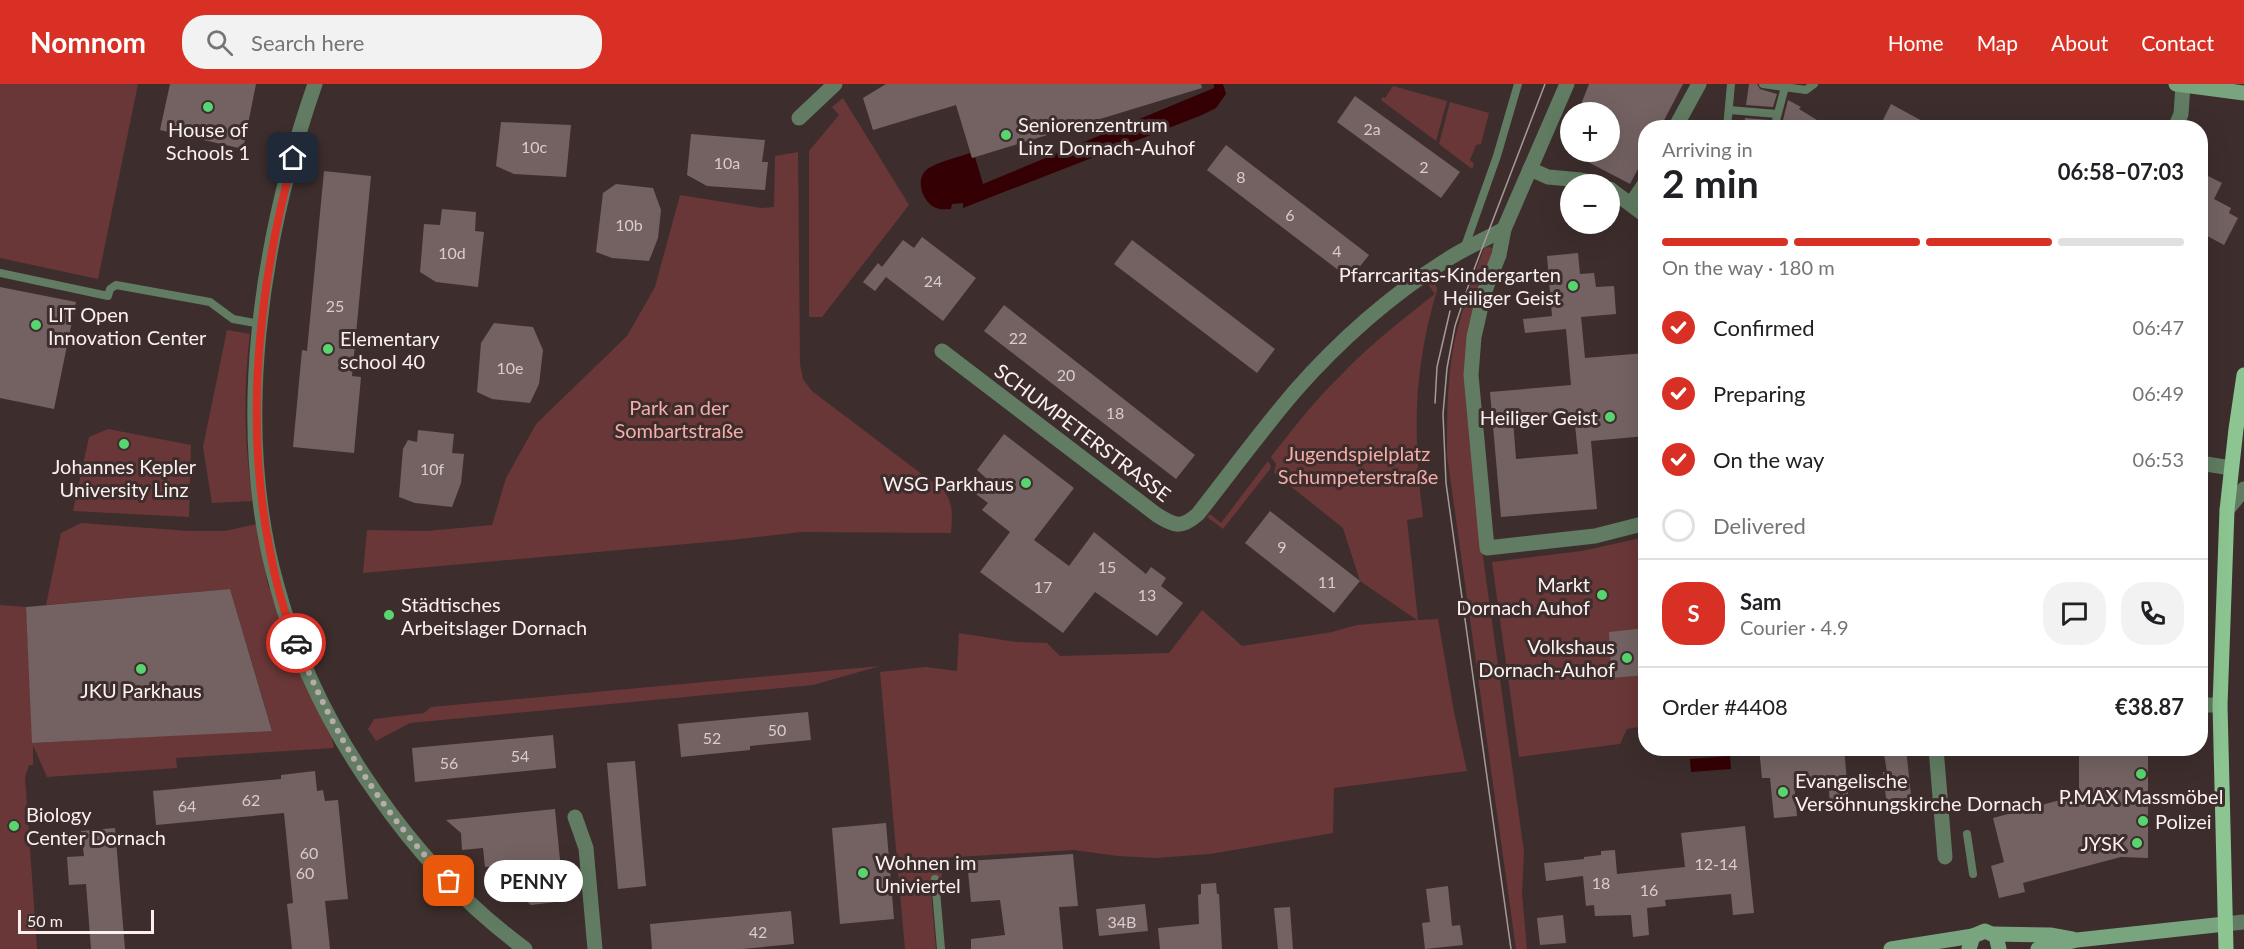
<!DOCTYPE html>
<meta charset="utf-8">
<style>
body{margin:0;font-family:Lato,sans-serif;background:#f2f2f2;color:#202124;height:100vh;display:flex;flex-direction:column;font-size:22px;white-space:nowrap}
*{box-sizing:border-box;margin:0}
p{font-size:20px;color:#757577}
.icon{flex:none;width:33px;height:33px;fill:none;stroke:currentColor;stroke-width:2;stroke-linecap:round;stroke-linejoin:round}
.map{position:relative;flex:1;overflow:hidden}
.side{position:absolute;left:1638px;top:36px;width:570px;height:636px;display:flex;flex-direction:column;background:#fff;border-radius:24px;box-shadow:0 6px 24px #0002}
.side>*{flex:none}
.tools{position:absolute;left:1560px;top:18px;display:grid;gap:12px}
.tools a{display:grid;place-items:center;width:60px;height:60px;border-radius:50%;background:#fff;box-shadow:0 6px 24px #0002;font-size:30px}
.scale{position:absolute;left:18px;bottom:15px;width:136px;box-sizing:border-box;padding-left:6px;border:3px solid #faf0ef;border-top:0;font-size:16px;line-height:21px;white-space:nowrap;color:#faf0ef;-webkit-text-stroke:4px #3d2e2d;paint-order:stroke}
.pin{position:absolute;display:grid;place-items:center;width:51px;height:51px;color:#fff;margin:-26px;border-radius:12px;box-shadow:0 3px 9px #0006}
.courier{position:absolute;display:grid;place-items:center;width:60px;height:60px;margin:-30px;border:4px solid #d93025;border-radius:50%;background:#fff;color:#222;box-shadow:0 2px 8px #0007}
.bubble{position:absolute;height:42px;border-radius:21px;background:#fff;box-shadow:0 6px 24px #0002;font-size:20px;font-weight:700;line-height:42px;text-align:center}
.headline em{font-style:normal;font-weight:700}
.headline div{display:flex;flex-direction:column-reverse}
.headline{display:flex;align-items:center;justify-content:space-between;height:102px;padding:0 24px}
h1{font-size:39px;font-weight:700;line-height:45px}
.bar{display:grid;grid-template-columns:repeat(4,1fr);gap:9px 6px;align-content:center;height:72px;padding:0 24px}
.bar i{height:8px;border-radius:4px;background:#e0e0e0}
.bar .current{background:#d93025}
.bar p{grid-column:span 4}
.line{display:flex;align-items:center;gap:15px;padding:0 24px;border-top:2px solid #e0e0e0}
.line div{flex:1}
.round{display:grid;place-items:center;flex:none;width:63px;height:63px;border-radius:24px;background:#f2f2f2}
ol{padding:0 24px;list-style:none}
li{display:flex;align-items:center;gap:18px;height:66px}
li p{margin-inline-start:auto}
li .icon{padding:6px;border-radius:50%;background:#d93025;color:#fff;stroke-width:4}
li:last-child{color:#757577}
li i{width:33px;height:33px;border:3px solid #e0e0e0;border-radius:50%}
header{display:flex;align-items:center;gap:36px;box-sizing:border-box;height:84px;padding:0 30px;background:#d93025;color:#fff}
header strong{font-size:28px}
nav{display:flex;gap:33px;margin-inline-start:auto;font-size:21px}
.search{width:420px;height:54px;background:#f2f2f2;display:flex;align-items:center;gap:15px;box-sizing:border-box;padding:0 21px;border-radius:24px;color:#757577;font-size:22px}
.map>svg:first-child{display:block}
.green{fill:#693737}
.water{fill:#350004}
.building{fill:#736261;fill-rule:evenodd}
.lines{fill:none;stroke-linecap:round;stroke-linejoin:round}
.lane{stroke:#617c63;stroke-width:8}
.street{stroke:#617c63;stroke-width:15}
.secondary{stroke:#79a57e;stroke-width:15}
.primary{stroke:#8cc592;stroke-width:15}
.tram{stroke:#a69a99;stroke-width:1.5}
.done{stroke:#b8acab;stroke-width:6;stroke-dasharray:0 10.8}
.route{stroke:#d93025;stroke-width:8}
.poi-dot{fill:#58d56f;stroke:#3d2e2d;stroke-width:2}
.labels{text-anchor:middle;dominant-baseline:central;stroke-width:6;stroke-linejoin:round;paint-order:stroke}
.number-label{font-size:16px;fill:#d8cccc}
.poi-label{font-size:20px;fill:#faf0ef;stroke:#3d2e2d;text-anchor:start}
.park-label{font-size:20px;fill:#f4adaa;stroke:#3d2e2d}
.street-label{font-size:20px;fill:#faf0ef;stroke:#3d2e2d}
</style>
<header>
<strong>Nomnom</strong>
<div class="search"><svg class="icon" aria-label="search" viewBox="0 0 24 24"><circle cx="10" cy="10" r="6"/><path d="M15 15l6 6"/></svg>Search here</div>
<nav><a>Home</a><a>Map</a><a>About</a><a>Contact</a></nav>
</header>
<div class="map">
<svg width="2244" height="865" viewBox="0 0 2244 865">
<rect width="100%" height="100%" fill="#3d2e2d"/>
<g class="green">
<path d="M 0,0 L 138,0 L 98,195 L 0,174 Z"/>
<path d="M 1393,2 L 1447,17 L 1436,57 L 1381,16 L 1383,13 L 1385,14 Z"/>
<path d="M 843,14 L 909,121 L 822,233 L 809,233 L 809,67 L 839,31 L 832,23 Z"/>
<path d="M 1450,18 L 1489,29 L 1481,60 L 1476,61 L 1470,76 L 1474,80 L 1472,85 L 1439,60 Z"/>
<path d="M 798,68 L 800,280 L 803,295 L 812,307 L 944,407 C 954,420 952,433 951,449 L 801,448 L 731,456 L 363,489 L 367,446 L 427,447 L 492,441 L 506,394 L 536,340 L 627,252 L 655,203 L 680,111 L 761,124 L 774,123 L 775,72 Z"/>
<path d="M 1489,163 L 1493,164 L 1466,282 L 1483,473 L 1524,768 L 1522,810 L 1527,865 L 1516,865 L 1447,371 C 1447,336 1447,300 1453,265 C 1460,230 1472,197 1484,164 Z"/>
<path d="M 1431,197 L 1435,198 L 1437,206 C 1413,287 1413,350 1423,433 L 1407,436 L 1418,536 L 1438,535 L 1454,628 L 1467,687 L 1334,704 L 1333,749 L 1210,770 L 1155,774 L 1118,772 L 1074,766 L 941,774 L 942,795 L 930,796 L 936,865 L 905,865 L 880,588 L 926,583 L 957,587 L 959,549 L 1016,558 L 1047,559 L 1060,572 L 1169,569 L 1202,526 L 1242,562 L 1332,548 L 1357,541 L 1417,536 L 1360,497 L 1343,444 L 1274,389 L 1276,380 L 1271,373 C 1294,343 1317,314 1344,288 C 1372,259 1403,235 1435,210 L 1427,199 Z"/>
<path d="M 227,246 L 250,250 C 243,304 244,363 253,417 L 212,419 L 203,363 Z"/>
<path d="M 108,345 L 191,361 L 189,433 L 73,427 L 89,353 Z"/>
<path d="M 1268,377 L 1271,382 L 1270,385 L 1223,445 L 1207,433 L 1210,430 L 1221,439 Z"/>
<path d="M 2204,406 L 2208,432 L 2201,514 L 2200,434 Z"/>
<path d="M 81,439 L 189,447 L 225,447 L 257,440 L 268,502 L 276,514 L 329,640 L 334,664 L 176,674 L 177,684 L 47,693 L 33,661 L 33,681 L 29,681 L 25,693 L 37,865 L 0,865 L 0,521 L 26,523 L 33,659 L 272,646 L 230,505 L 46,521 L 61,449 Z"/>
<path d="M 1645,453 L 1645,642 L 1627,645 L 1620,660 L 1519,673 L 1492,478 L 1582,467 Z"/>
<path d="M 880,582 L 813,601 L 410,639 L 376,657 L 368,645 L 374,635 L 424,629 L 431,623 Z"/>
</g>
<g class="water">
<path d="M 1214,0 L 1223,0 L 1226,10 L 1216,24 L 1202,31 L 963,124 L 963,119 L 952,120 L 951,125 C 946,125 941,126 936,124 C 924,119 915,99 925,87 C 933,79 959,73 970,69 L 972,74 L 975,73 L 983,100 L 1214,4 Z"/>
<path d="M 1730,672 L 1731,685 L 1691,688 L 1690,675 Z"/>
</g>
<g class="building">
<path d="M 170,0 L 256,0 L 243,65 L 160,46 Z"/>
<path d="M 886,0 L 1201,0 L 1202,4 L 972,74 L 956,21 L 873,46 L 863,14 Z"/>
<path d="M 1589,0 L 1683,0 L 1660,44 L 1646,44 L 1646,70 L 1630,100 L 1569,68 L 1610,68 L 1610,28 L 1578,28 Z"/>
<path d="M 1749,0 L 1757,0 L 1760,5 L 1777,10 L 1773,23 L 1746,21 Z"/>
<path d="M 1355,12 L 1460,88 L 1441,114 L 1337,38 Z"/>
<path d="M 1788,16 L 1801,23 L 1799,25 L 1830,44 L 1781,44 Z"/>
<path d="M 1891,20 L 1935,44 L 1879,44 Z"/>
<path d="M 1745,34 L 1770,36 L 1768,44 L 1744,44 Z"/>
<path d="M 501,38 L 571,41 L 566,93 L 514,90 L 496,82 Z"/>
<path d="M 691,50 L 765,56 L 762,78 L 768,78 L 765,106 L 707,102 L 687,91 Z"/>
<path d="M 1226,61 L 1369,171 L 1350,195 L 1207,86 Z"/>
<path d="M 324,87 L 371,92 L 352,292 L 361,293 L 354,369 L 293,363 L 302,266 L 307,267 Z"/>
<path d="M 2200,88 L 2222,99 L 2214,115 L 2231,124 L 2229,129 L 2238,134 L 2224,161 L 2200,148 Z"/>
<path d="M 616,100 L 653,104 L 661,126 L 658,154 L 649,177 L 612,174 L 596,168 L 603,109 Z"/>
<path d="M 442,125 L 476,128 L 475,147 L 484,148 L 478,203 L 436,198 L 420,188 L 424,140 L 440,141 Z"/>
<path d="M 922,153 L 976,194 L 943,237 L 886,193 L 875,207 L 863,198 L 878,179 L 882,183 L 903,156 L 914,164 Z"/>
<path d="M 1132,156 L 1275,265 L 1257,289 L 1114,180 Z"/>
<path d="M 1578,169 L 1580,190 L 1594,189 L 1596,203 L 1614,202 L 1616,230 L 1581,233 L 1585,274 L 1646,269 L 1646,352 L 1591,357 L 1597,425 L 1501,433 L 1490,308 L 1571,301 L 1566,245 L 1525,249 L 1523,235 L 1552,232 L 1547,172 ZM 1574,331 L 1578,370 L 1516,375 L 1513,336 Z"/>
<path d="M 0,203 L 76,218 L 54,325 L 0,314 Z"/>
<path d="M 1004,221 L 1195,371 L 1176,395 L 984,247 Z"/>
<path d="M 494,239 L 533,243 L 543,266 L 539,300 L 530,319 L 492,315 L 477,308 L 481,259 Z"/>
<path d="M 418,346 L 454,350 L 452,369 L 464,370 L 461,399 L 452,423 L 415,419 L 399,413 L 403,365 L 408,356 L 417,358 Z"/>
<path d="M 1004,350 L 1074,404 L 1034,456 L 1069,482 L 1094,448 L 1146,490 L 1151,483 L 1166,494 L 1161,502 L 1183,519 L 1157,552 L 1095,508 L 1063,549 L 980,488 L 1010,448 L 982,426 L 988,419 L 976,410 L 987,395 L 977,386 Z"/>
<path d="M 1270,427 L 1360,497 L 1334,529 L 1245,459 Z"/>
<path d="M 230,505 L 272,647 L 32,659 L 26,523 Z"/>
<path d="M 1646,544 L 1646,591 L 1611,594 L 1609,548 Z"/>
<path d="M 808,628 L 811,656 L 750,662 L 750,666 L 681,673 L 678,640 Z"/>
<path d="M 553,651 L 556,684 L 415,698 L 412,664 Z"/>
<path d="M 1759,664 L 1844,664 L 1849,719 L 1830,721 L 1828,695 L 1794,698 L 1797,732 L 1774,734 L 1770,694 L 1762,694 Z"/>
<path d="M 1883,664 L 1906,664 L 1912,721 L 1887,723 L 1883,688 L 1887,688 Z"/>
<path d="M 2079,664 L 2148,664 L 2148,774 L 2121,773 L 2023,799 L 2025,808 L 1999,814 L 1991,782 L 2004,778 L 1993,734 L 2079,711 Z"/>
<path d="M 635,677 L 646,802 L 618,805 L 607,679 Z"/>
<path d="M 315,687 L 317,707 L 323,706 L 325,717 L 338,716 L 348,815 L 325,817 L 330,865 L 292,865 L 287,820 L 293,819 L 284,729 L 156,741 L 153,707 L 281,695 L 281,691 Z"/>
<path d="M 555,725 L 564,817 L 531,821 L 508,802 L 506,781 L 485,783 L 483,764 L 462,766 L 461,749 L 446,736 Z"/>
<path d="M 886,739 L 894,835 L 840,840 L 832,744 Z"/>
<path d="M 1745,742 L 1754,829 L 1733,831 L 1731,810 L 1665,816 L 1666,822 L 1647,824 L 1649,851 L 1633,853 L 1631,831 L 1595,832 L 1594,821 L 1586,822 L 1583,792 L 1546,797 L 1544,779 L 1584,775 L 1584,773 L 1601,771 L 1601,767 L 1615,766 L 1617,790 L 1685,783 L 1681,749 Z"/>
<path d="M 115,744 L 125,865 L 91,865 L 86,800 L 69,801 L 67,773 L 84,772 L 81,747 Z"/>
<path d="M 1073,770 L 1078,822 L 1059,823 L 1063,865 L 971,865 L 971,855 L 1005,851 L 1000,816 L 971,818 L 967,777 Z"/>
<path d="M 1216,799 L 1217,810 L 1219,810 L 1222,865 L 1160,865 L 1158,844 L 1199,840 L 1198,811 L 1201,810 L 1201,800 Z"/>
<path d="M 1448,802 L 1452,842 L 1460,841 L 1463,861 L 1425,865 L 1422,839 L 1430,838 L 1426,805 Z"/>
<path d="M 1145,820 L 1148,847 L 1099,852 L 1096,825 Z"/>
<path d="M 1290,823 L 1293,865 L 1278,865 L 1274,824 Z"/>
<path d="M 791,827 L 794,860 L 742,865 L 652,865 L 650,840 Z"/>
<path d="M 1563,831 L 1566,859 L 1540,861 L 1537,834 Z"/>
</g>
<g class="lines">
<g class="lane">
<path d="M 1763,0 L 1806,6 L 1814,0"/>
<path d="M 1729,26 L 1777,30"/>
<path d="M 1727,44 L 1731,0"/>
<path d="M 1774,44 L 1785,3"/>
<path d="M 1464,165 L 1497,72 L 1518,0"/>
<path d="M 0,189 L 108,212 L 110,205 L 116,201 L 210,218 L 233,235 L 260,240"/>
<path d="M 1967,750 L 1973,790"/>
<path d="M 935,795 L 941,865"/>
</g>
<g class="street">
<path d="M 315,0 C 261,155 232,342 277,502 C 297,576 332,647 376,709 C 417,768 468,823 525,865"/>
<path d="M 1567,0 L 1504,145 L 1499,171 L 1484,209 L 1474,253 L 1471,291 L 1487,464 L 1595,452 L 1646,439"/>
<path d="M 799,34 L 835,0"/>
<path d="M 1675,44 L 1699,0"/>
<path d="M 2175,44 L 2181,30 L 2183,1"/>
<path d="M 1530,85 L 1548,93 L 1581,96 L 1600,100"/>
<path d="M 1610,105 L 1646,132"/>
<path d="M 1631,120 L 1646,98"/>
<path d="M 942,267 L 1157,431 C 1175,442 1181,445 1198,430 C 1230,389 1261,347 1295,307 C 1339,257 1391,211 1448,175 C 1465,164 1486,155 1504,145"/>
<path d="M 2200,379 L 2231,384"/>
<path d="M 2227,426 L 2244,405"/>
<path d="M 2200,621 L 2220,621"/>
<path d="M 1936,664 L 1945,773"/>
<path d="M 575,733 L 586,764 L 595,865"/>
<path d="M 2225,840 L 2244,838"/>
</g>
<g class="secondary">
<path d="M 2176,0 L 2244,9"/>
<path d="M 1993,850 L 2050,851 L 2072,855"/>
<path d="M 1891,865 L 1973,852"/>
<path d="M 1969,865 L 1973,852 L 1985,847 L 1996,852 L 1999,865"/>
<path d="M 2038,865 L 2077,856 L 2225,840"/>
</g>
<path class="primary" d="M 2226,865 L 2220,621 L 2227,426 L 2236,345 L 2244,291"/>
<g class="tram">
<path d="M 1435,319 L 1437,283 L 1450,227"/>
<path d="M 1511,865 L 1446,399 L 1443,330 L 1447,284 L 1455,242 L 1473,188 L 1545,0"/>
</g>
</g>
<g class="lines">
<path class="done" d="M 296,559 C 334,650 379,726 449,797"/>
<path class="route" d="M 293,74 C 259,201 244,332 269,462 C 275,495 283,527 296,559"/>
</g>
<g class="poi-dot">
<circle cx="208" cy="23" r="6"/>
<circle cx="1006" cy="51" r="6"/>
<circle cx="1573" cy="202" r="6"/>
<circle cx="36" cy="241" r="6"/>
<circle cx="328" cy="265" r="6"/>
<circle cx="1610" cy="333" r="6"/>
<circle cx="124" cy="360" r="6"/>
<circle cx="1026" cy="399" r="6"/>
<circle cx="1602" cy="511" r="6"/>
<circle cx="389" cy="531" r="6"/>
<circle cx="1627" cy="574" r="6"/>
<circle cx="141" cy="585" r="6"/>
<circle cx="2141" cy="690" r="6"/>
<circle cx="1783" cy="708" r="6"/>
<circle cx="2143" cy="737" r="6"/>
<circle cx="14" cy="742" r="6"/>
<circle cx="2137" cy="759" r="6"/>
<circle cx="863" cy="789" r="6"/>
</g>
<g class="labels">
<g class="number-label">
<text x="1372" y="44">2a</text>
<text x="534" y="62">10c</text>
<text x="727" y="78">10a</text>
<text x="1424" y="82">2</text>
<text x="1241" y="92">8</text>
<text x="1290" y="130">6</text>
<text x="629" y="140">10b</text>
<text x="1337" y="166">4</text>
<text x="452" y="168">10d</text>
<text x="933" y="196">24</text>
<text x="335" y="221">25</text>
<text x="1018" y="253">22</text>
<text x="510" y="283">10e</text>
<text x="1066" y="290">20</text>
<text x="1115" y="328">18</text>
<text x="432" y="384">10f</text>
<text x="1282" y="462">9</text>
<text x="1107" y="482">15</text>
<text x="1327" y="497">11</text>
<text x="1043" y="502">17</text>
<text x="1147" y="510">13</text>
<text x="777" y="645">50</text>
<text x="712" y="653">52</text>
<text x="520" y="671">54</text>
<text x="449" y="678">56</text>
<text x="251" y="715">62</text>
<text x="187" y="721">64</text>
<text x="309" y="768">60</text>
<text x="1716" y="779">12-14</text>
<text x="305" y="788">60</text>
<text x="1601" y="798">18</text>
<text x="1649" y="805">16</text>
<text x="1122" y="837">34B</text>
<text x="758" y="847">42</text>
</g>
<g class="poi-label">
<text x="1018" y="40">Seniorenzentrum<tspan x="1018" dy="23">Linz Dornach-Auhof</tspan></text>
<text x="208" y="45" text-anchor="middle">House of<tspan x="208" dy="23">Schools 1</tspan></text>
<text x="1561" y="190" text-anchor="end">Pfarrcaritas-Kindergarten<tspan x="1561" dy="23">Heiliger Geist</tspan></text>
<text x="48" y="230">LIT Open<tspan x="48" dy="23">Innovation Center</tspan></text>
<text x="340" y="254">Elementary<tspan x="340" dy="23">school 40</tspan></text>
<text x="1598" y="333" text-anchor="end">Heiliger Geist</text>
<text x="124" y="382" text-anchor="middle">Johannes Kepler<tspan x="124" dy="23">University Linz</tspan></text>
<text x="1014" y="399" text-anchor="end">WSG Parkhaus</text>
<text x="1590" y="500" text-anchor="end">Markt<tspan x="1590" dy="23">Dornach Auhof</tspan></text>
<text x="401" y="520">Städtisches<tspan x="401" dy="23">Arbeitslager Dornach</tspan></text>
<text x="1615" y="562" text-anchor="end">Volkshaus<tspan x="1615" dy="23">Dornach-Auhof</tspan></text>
<text x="141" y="606" text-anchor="middle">JKU Parkhaus</text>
<text x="1795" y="696">Evangelische<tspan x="1795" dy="23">Versöhnungskirche Dornach</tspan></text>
<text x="2141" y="712" text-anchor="middle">P.MAX Massmöbel</text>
<text x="26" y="730">Biology<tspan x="26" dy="23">Center Dornach</tspan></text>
<text x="2155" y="737">Polizei</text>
<text x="2125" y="759" text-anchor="end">JYSK</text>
<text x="875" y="778">Wohnen im<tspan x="875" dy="23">Univiertel</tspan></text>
</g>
<g class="park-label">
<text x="679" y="323">Park an der<tspan x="679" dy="23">Sombartstraße</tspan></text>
<text x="1358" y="369">Jugendspielplatz<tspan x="1358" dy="23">Schumpeterstraße</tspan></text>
</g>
<g class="street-label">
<text transform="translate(1083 348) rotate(37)">SCHUMPETERSTRASSE</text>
</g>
</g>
</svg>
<div class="tools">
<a>+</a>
<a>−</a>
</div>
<div class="scale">50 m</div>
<div class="pin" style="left:449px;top:797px;background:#ea580c"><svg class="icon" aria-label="bag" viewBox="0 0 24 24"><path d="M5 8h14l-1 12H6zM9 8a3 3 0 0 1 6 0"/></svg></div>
<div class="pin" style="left:293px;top:74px;background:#1f2937"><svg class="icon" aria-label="home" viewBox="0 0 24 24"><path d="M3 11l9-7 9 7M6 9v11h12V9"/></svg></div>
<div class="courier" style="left:296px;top:559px"><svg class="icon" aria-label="car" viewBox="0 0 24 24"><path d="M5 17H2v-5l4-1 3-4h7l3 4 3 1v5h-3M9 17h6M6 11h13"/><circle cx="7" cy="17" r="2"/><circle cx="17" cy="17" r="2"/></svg></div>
<div class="bubble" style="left:484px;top:776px;width:99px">PENNY</div>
<section class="side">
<div class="headline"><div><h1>2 min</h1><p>Arriving in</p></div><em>06:58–07:03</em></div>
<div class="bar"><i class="current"></i><i class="current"></i><i class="current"></i><i></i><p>On the way · 180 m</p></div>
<ol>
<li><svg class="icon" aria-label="check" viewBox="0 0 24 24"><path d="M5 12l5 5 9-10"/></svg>Confirmed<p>06:47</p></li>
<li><svg class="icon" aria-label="check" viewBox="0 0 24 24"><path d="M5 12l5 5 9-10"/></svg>Preparing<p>06:49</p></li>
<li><svg class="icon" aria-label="check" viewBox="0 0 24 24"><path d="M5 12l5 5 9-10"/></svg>On the way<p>06:53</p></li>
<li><i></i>Delivered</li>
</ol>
<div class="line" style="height:108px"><b class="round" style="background:#d93025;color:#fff">S</b><div><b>Sam</b><p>Courier · 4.9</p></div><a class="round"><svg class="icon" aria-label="chat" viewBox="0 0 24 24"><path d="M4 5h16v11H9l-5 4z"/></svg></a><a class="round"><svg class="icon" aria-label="phone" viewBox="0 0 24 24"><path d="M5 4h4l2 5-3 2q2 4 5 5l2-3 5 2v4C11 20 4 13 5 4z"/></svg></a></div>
<div class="line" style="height:78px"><div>Order #4408</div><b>€38.87</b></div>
</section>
</div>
